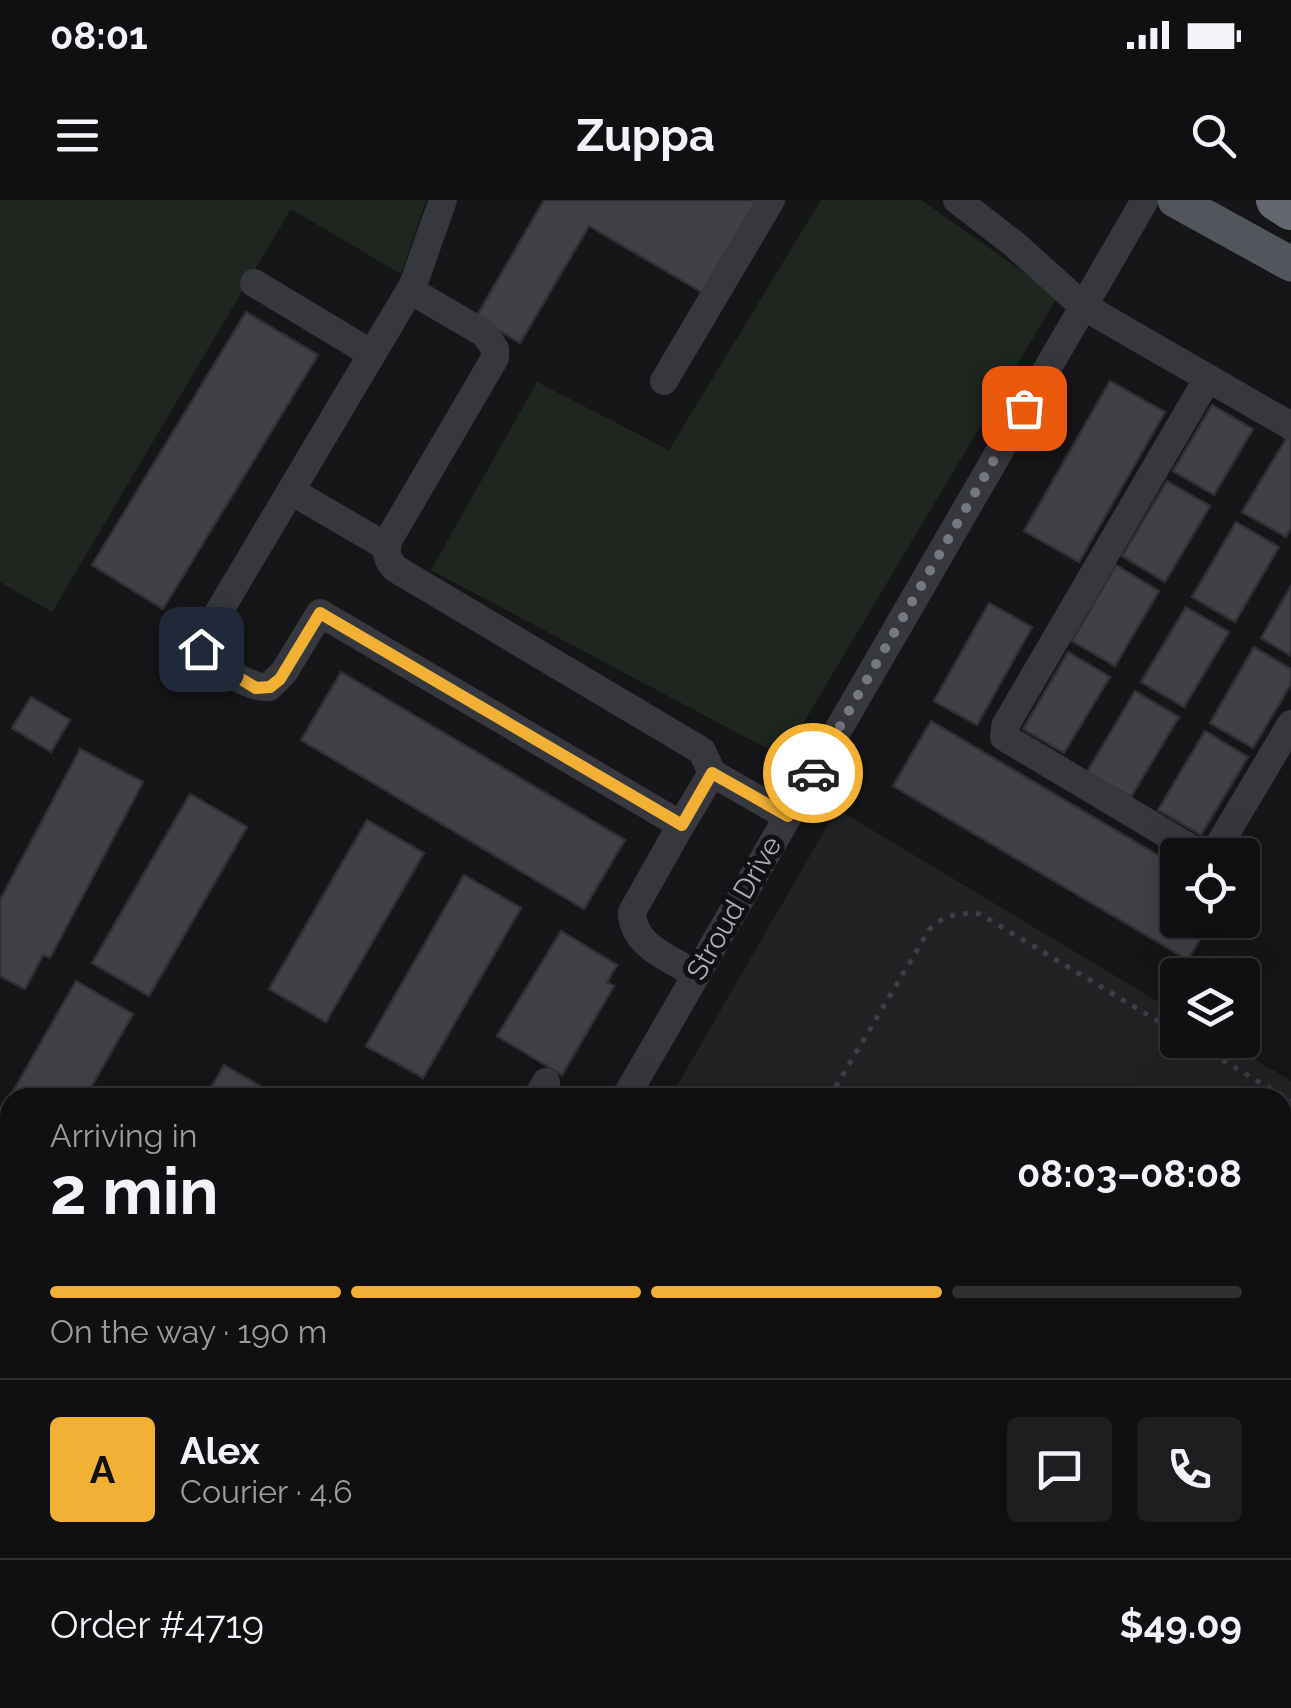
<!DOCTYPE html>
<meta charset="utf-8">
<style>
body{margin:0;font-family:Raleway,sans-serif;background:#1e1e20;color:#f1f3f6;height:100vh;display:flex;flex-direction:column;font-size:38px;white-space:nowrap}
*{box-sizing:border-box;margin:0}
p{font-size:32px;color:#9c9d9f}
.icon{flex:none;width:55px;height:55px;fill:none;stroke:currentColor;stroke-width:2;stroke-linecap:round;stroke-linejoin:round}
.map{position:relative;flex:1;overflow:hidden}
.details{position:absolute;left:0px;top:888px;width:1292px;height:622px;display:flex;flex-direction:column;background:#101012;border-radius:30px 30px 0 0;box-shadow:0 10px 40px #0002,0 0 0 2px #303032}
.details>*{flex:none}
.tools{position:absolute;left:1160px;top:638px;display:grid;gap:20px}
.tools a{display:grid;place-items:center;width:100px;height:100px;border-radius:10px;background:#101012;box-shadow:0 10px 40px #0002,0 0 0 2px #303032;font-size:50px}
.pin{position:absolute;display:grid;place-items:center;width:85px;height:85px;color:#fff;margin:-42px;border-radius:20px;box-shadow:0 5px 15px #0006}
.courier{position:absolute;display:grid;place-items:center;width:100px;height:100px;margin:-50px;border:8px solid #f2b134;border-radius:50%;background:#fff;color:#222;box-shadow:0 2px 12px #0007}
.head em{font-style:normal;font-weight:700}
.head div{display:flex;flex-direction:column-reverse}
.head{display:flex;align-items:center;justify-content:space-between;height:170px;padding:0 50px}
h1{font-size:65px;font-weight:700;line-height:75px}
.bar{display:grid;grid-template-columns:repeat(4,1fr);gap:15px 10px;align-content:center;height:120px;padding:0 50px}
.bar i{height:12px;border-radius:8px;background:#303032}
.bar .active{background:#f2b134}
.bar p{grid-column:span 4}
.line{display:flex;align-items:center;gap:25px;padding:0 50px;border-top:2px solid #303032}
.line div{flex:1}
.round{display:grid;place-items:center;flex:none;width:105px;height:105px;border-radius:10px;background:#1e1e20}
.status{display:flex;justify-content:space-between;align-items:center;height:70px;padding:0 50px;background:#101012;direction:ltr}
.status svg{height:28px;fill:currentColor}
header{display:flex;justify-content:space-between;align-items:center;height:130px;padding:0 50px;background:#101012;font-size:45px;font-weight:700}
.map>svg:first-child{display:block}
.built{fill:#222225}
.green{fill:#1e261f}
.building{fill:#404145;stroke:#303034;stroke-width:2.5}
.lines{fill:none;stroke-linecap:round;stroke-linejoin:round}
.path{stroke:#3d3f44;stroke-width:5;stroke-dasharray:5 8;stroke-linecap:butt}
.minor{stroke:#37383d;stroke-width:28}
.major{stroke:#53555c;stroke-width:35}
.highway{stroke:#63666e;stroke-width:42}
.done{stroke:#757880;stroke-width:10;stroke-dasharray:0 18}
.route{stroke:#f2b134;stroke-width:12}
.labels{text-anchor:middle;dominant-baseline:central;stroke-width:10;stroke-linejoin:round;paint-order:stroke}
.street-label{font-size:28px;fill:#a8adb8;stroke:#111113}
</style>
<div class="status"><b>08:01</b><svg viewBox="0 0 49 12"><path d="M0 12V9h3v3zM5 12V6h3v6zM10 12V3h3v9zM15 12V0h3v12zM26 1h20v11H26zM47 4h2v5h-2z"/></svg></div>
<header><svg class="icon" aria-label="menu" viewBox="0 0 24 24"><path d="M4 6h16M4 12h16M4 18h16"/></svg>Zuppa<svg class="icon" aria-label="search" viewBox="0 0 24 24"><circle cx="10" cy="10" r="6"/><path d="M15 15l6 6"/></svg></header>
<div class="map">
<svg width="1291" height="1508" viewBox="0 0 1291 1508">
<rect width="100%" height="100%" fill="#161618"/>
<g class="built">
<path d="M 837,609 L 1177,813 L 1178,840 L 1223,840 L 1291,881 L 1291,1328 L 1283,1343 L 1282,898 L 670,898 Z"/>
<path d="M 365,1500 L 1193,1500 L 1189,1508 L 379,1508 Z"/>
</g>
<g class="green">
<path d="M 0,0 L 426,0 L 401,74 L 291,9 L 52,412 L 0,382 Z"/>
<path d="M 821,0 L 921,0 L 1058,96 L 783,557 L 431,370 L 537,182 L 669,250 Z"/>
</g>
<g class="building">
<path d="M 544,0 L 758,0 L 703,93 L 589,26 L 520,143 L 476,117 Z"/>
<path d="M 246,112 L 318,155 L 163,409 L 92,365 Z"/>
<path d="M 1110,181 L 1165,212 L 1079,362 L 1024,331 Z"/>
<path d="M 1212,205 L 1253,229 L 1214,295 L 1173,271 Z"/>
<path d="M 1287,237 L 1291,240 L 1291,328 L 1286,337 L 1242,312 Z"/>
<path d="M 1167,281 L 1210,306 L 1165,382 L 1122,356 Z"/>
<path d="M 1236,322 L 1279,347 L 1235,422 L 1192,397 Z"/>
<path d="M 1116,365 L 1159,391 L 1115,466 L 1072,441 Z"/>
<path d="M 1291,386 L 1291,456 L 1261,438 Z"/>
<path d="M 989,403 L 1032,427 L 977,525 L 934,501 Z"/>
<path d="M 1186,407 L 1229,432 L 1184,507 L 1141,482 Z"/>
<path d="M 1254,447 L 1291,469 L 1291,484 L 1253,548 L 1210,523 Z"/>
<path d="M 1068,452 L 1110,477 L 1064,553 L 1023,529 Z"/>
<path d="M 341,472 L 625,640 L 584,709 L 301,540 Z"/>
<path d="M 1135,491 L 1179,517 L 1131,597 L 1087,572 Z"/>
<path d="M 31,497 L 70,520 L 51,552 L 12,528 Z"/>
<path d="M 931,521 L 1178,667 L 1178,720 L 1211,720 L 1188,760 L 893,586 Z"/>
<path d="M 1205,531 L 1248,557 L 1201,635 L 1158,610 Z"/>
<path d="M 80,549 L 143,582 L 50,758 L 43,755 L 25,789 L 0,776 L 0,700 Z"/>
<path d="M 190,594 L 247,627 L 149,796 L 92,763 Z"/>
<path d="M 367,620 L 424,653 L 326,822 L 269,789 Z"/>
<path d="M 464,675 L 521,708 L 423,878 L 366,846 Z"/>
<path d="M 561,731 L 617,765 L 607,782 L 614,786 L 562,875 L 497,836 Z"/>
<path d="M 76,781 L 133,814 L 85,898 L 10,898 L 10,969 L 7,968 L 0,980 L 0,914 Z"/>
<path d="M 224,865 L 281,898 L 205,898 Z"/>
<path d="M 0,1136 L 10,1142 L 10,1209 L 0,1203 Z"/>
<path d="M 0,1393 L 10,1399 L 10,1464 L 0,1459 Z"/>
<path d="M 1291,1445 L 1291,1508 L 1254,1508 L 1258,1500 L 1282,1500 L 1282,1458 Z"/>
<path d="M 0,1468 L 10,1474 L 10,1500 L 15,1500 L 10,1508 L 0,1508 Z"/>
<path d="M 184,1500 L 191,1504 L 189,1508 L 87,1508 L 74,1501 Z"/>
<path d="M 589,1500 L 739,1500 L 734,1508 L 603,1508 Z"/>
<path d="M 821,1500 L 1097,1500 L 1093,1508 L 835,1508 Z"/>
</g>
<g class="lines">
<g class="path">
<path d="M 1189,840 L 1291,901"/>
<path d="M 829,898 L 929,730 C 944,714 959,713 980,714 L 1178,833"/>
<path d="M 1282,1124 L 1291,1128"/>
</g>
<g class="minor">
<path d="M 443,0 L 413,85 L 204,437 L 201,449 C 211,465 251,489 269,487 L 284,472 L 320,413 L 681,625 L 632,712 C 632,746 671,759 696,774"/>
<path d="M 957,0 L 1014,44 L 1083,106 L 1291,226"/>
<path d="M 254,83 L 372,154"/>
<path d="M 410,90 L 485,134 L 495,149 L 495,158 L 389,339 C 385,351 386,360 396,369 L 702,551 L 712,573 L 787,616"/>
<path d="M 1208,178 L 1005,526 L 1004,537 L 1202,655 L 1216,650 L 1291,524"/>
<path d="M 664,181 L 771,0"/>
<path d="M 291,291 L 387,347"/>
<path d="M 681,625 L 712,573"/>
<path d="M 537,898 L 546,882"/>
<path d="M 625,898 L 1145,0"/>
<path d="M 0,1342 L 10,1348"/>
<path d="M 1282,1408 L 1291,1413"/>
<path d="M 277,1500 L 291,1508"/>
<path d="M 1222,1508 L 1226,1500"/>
</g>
<path class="major" d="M 1175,0 L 1291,64"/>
<path class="highway" d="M 1277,0 L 1291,9"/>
</g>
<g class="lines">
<path class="done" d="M 813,573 L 1024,208"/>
<path class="route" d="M 201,449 L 210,460 L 256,488 L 270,487 L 280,479 L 320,413 L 682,625 L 712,573 L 788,616 L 813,573"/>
</g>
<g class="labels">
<g class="street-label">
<text transform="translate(734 708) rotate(-60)">Stroud Drive</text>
</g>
</g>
</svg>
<div class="tools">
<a><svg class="icon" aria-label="locate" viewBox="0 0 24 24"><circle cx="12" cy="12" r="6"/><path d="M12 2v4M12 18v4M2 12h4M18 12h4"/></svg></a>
<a><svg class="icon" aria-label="layers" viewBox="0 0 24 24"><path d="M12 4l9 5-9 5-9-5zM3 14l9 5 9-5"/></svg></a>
</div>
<div class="pin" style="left:1024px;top:208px;background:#ea580c"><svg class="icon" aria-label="bag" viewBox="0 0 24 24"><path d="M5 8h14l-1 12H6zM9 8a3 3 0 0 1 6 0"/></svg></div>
<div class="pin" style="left:201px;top:449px;background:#1f2937"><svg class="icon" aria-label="home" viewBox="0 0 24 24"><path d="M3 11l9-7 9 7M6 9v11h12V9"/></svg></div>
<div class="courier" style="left:813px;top:573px"><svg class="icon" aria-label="car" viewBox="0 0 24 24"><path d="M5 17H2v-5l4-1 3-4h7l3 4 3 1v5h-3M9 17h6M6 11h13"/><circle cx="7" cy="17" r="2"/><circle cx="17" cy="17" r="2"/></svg></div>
<section class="details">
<div class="head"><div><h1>2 min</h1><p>Arriving in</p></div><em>08:03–08:08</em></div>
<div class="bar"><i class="active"></i><i class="active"></i><i class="active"></i><i></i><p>On the way · 190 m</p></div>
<div class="line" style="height:180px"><b class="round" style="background:#f2b134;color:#111">A</b><div><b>Alex</b><p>Courier · 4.6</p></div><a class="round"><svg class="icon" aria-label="chat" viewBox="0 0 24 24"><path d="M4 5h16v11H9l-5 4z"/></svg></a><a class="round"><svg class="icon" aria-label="phone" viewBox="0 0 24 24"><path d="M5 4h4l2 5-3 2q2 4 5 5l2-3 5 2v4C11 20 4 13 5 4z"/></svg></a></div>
<div class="line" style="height:130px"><div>Order #4719</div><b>$49.09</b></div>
</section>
</div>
